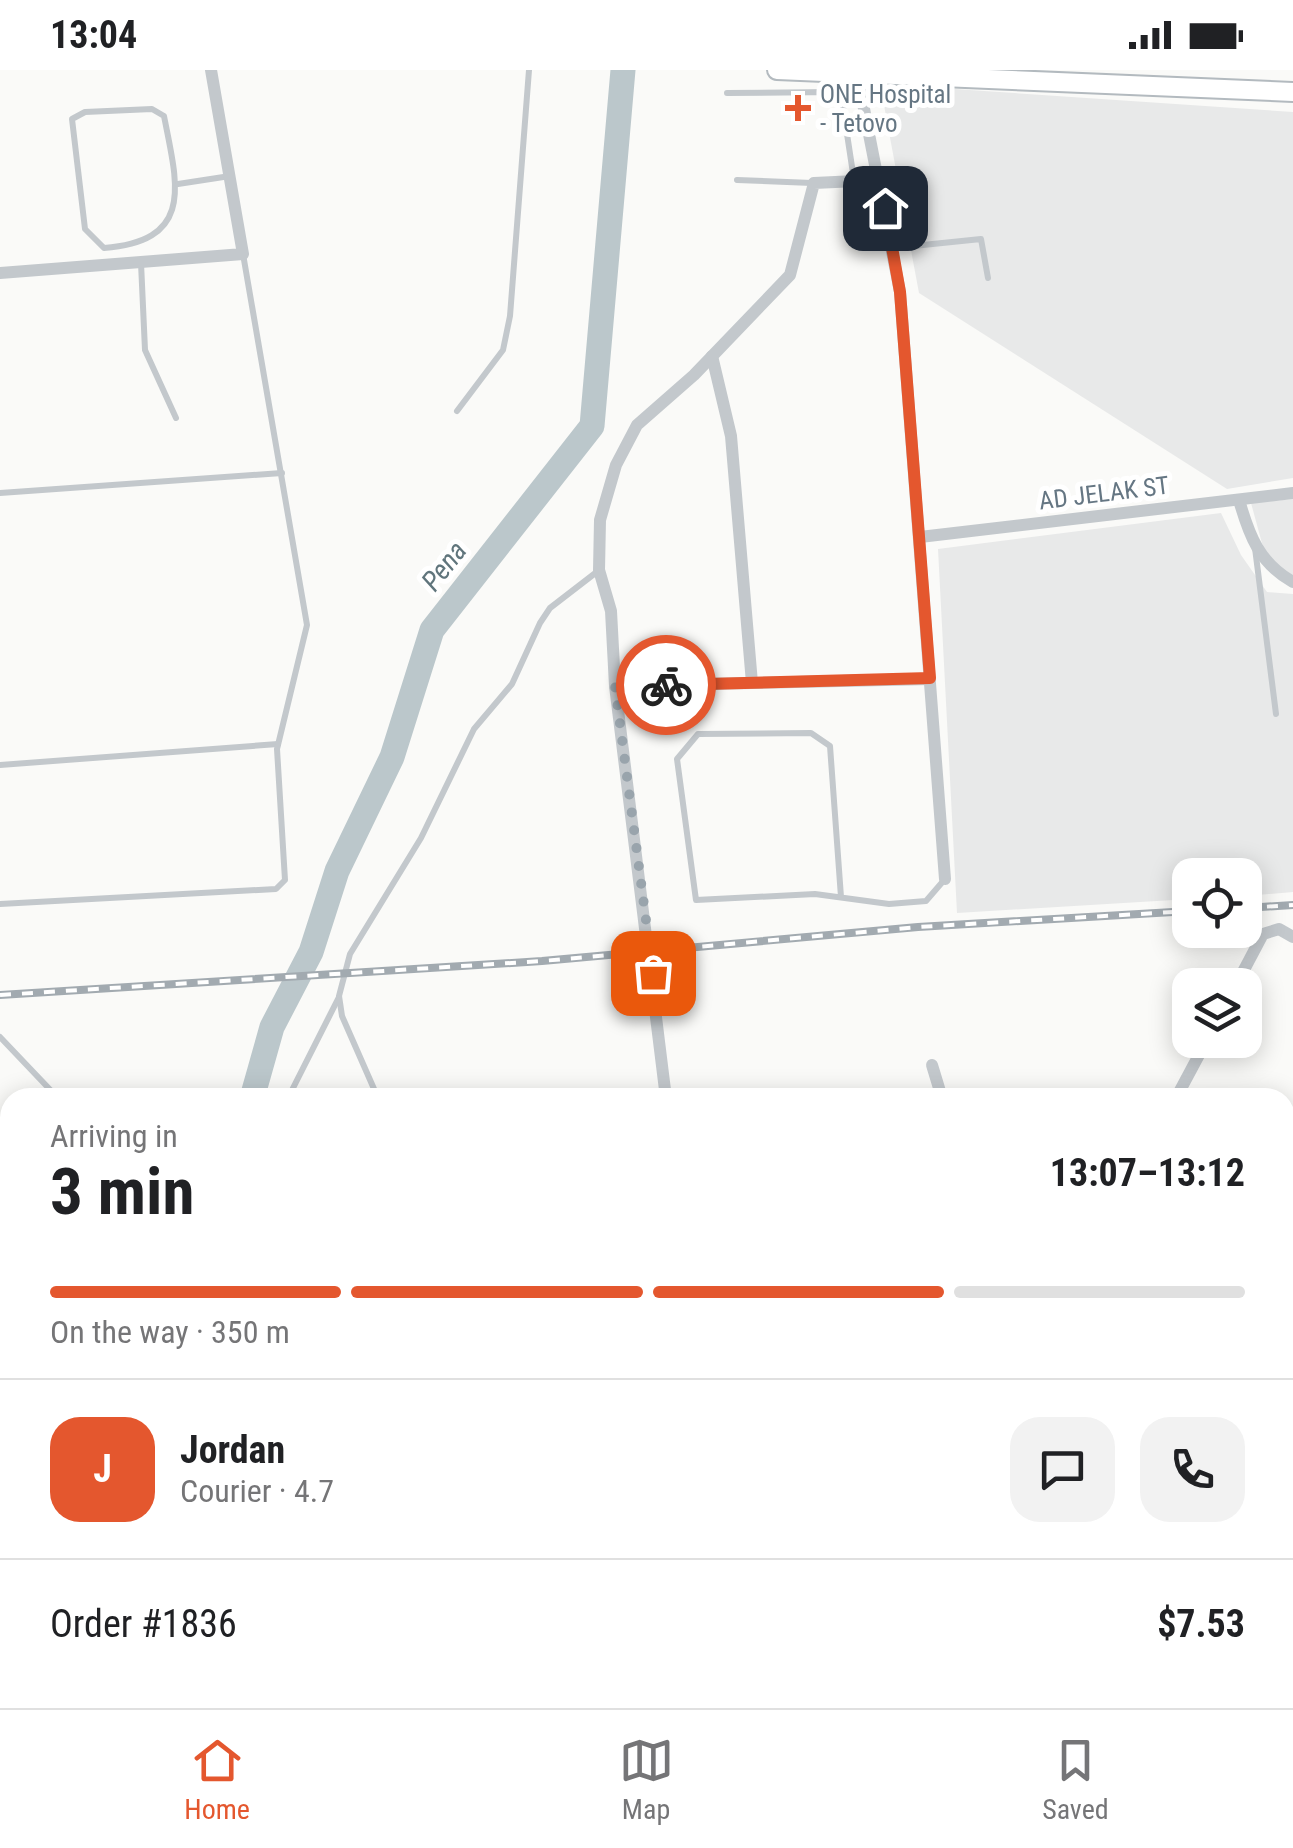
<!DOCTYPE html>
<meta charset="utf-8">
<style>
body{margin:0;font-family:"Roboto Condensed",sans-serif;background:#f2f2f2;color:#202124;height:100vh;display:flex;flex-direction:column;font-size:38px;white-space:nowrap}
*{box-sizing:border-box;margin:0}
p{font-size:32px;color:#757577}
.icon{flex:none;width:55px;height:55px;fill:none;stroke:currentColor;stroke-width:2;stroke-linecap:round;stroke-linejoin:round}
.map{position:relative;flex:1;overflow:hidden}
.side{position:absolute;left:0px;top:1018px;width:1295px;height:622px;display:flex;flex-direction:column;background:#fff;border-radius:30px 30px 0 0;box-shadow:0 5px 25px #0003}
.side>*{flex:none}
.tools{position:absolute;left:1172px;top:788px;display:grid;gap:20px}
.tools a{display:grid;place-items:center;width:90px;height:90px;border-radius:20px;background:#fff;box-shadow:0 5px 25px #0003;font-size:50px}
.pin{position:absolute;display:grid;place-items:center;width:85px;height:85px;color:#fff;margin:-42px;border-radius:20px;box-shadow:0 5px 15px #0006}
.courier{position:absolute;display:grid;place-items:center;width:100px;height:100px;margin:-50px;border:8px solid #e4572e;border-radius:50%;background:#fff;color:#222;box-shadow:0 2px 12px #0007}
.head em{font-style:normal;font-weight:700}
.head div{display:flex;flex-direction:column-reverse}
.head{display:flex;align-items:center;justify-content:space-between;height:170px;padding:0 50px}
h1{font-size:65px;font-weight:700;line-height:75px}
.bar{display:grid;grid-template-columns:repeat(4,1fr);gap:15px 10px;align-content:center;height:120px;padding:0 50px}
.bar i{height:12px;border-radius:8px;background:#e0e0e0}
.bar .selected{background:#e4572e}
.bar p{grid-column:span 4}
.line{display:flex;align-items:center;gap:25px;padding:0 50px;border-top:2px solid #e0e0e0}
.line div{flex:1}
.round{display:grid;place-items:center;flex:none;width:105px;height:105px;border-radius:30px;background:#f2f2f2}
.status{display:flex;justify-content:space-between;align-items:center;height:70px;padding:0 50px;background:#fff;direction:ltr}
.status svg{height:28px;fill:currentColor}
.dock{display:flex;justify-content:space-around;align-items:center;height:140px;border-top:2px solid #e0e0e0;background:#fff;font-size:28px;color:#757577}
.dock a{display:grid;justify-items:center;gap:5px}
.dock .selected{color:#e4572e}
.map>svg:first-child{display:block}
.built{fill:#e8e9e9}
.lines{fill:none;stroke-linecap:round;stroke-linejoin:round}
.river{stroke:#bbc7cb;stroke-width:25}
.secondary-casing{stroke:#b3babf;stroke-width:22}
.highway-casing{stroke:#b4b9bd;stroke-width:28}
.lane{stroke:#c3c8cc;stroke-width:6}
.street{stroke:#c3c8cc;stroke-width:12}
.secondary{stroke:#fff;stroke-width:18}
.highway{stroke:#fff;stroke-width:22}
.rail-casing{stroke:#a2aab0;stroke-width:8}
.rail{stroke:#fff;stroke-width:4;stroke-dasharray:11;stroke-linecap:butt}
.done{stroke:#99a4ac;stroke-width:10;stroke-dasharray:0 18}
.route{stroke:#e4572e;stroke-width:12}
.poi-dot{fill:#e4572e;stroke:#fff;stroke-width:4}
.labels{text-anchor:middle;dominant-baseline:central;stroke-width:10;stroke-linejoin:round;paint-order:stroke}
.poi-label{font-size:25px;fill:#657683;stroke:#fff;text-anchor:start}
.street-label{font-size:25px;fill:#657683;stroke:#fff}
.water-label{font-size:28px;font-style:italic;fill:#60757c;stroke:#fff}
</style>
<div class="status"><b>13:04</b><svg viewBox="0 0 49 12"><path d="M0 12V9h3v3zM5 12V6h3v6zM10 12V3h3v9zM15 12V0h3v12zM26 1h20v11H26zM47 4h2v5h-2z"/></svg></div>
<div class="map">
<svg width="1293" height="1638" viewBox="0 0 1293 1638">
<rect width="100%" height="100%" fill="#fafaf8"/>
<g class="built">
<path d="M 880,14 L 1293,42 L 1293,408 L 1227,419 L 919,223 Z"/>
<path d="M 1293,429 L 1293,508 L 1266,488 L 1251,433 Z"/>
<path d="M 1221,443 L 1241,485 L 1267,522 L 1293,524 L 1293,822 L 1245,826 L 1245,805 L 1190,805 L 1190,829 L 957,843 L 938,479 Z"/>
</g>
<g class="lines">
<g class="river">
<path d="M 252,1028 L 272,957 L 311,882 L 337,801 L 392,687 L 432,560 L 592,356 L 623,0"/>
<path d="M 0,1361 L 10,1347"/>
</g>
<g class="secondary-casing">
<path id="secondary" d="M 777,0 L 1293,22"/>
</g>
<g class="highway-casing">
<g id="highway">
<path d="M 1285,1613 L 1293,1614"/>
<path d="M 0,1615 L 10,1615"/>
<path d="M 1148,1630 L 1239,1638"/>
<path d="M 157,1638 L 642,1630"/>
</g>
</g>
<g class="lane">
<path d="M 727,23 L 831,22 L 842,31 L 854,110"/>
<path d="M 152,39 L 164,46 C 177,113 196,171 104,178 L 85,159 L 72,49 L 85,42 Z"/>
<path d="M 737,110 L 812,113"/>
<path d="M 178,114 L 230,106"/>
<path d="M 894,178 L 981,169 L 988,208"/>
<path d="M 141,193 L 145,280 L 176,348"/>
<path d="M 457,341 L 503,280 L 510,246 L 529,0"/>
<path d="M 0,423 L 282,403"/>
<path d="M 1255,478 L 1276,644"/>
<path d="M 0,695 L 278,674"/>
<path d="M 841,827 L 830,676 L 811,663 L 698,664 L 677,689 L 696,830 L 815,824 L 889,834 L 926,831 L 945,809"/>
<path d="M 0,834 L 276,819 L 285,810 L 277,679 L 307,555 L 243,184"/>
<path d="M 0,967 L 58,1028"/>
<path d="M 288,1028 L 339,927"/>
<path d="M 378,1028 L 342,946 L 339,926 L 350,884 L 421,768 L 474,659 L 512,614 L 540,553 L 550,538 L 598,501"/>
<path d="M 1285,1280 L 1293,1278"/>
<path d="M 1285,1399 L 1293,1403"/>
<path d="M 1285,1484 L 1293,1482"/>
<path d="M 645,1634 L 695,1630"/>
</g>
<g class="street">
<path d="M 857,3 L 900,222 L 945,809"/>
<path d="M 0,203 L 243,184 L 211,0"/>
<path d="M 712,286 L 731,366 L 752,613"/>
<path d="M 1239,430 C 1249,465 1259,493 1293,512"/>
<path d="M 920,467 L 1293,423"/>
<path d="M 615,616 L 930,609"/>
<path d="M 1236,915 L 1263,864 L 1279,859 L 1293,867"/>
<path d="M 932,995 L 942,1028"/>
<path d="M 1098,1024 L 1099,1028"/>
<path d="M 666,1028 L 615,616 L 611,541 L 599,500 L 600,450 L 616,395 L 637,355 L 694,305 L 790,205 L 814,113 L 878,110"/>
<path d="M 860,1028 L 887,1026"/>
<path d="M 1176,1028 L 1207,970"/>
<path d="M 0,1573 L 10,1573"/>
<path d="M 1285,1582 L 1293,1583"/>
<path d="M 743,1630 L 743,1638"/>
</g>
<use href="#secondary" class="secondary"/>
<use href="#highway" class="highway"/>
<g class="rail-casing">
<g id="rail">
<path d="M 1245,838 L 1293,835"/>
<path d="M 0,925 L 542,891 L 918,857 L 1190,841"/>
</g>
</g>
<use href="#rail" class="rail"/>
</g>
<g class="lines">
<path class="done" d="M 653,903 L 615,616 L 666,615"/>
<path class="route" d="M 666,615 L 930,608 L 900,222 L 885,138"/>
</g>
<path class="poi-dot" d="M793 23h10v10h10v10h-10v10h-10v-10h-10v-10h10z"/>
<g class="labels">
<g class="poi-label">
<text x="820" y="24">ONE Hospital<tspan x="820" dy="29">- Tetovo</tspan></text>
</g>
<g class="street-label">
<text transform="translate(1104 423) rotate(-7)">AD JELAK ST</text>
</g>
<g class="water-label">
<text transform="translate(444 496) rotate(-52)">Pena</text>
</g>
</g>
</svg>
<div class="tools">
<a><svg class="icon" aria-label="locate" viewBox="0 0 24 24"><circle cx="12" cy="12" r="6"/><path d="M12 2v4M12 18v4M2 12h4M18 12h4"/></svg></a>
<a><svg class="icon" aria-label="layers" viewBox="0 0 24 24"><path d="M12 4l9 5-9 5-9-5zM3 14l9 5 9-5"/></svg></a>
</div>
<div class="pin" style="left:653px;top:903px;background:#ea580c"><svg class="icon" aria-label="bag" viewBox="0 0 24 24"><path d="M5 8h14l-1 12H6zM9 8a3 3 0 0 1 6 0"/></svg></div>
<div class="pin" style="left:885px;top:138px;background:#1f2937"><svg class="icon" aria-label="home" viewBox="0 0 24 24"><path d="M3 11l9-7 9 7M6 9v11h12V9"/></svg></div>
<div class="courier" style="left:666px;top:615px"><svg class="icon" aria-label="bike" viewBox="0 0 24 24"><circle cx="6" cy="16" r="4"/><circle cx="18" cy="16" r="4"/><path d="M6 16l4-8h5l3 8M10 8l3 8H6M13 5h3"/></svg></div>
<section class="side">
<div class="head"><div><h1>3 min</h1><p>Arriving in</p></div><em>13:07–13:12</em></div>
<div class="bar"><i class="selected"></i><i class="selected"></i><i class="selected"></i><i></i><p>On the way · 350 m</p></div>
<div class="line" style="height:180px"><b class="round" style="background:#e4572e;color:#fff">J</b><div><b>Jordan</b><p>Courier · 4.7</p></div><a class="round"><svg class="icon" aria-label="chat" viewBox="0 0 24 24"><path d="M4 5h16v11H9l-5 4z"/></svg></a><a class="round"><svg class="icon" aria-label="phone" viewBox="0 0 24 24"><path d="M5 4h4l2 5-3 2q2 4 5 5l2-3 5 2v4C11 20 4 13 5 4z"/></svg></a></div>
<div class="line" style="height:130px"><div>Order #1836</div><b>$7.53</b></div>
</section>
</div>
<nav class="dock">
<a class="selected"><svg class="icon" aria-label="home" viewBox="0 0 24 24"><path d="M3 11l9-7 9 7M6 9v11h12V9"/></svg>Home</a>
<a><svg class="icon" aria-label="map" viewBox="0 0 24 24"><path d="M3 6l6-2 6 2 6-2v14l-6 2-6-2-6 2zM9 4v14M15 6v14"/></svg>Map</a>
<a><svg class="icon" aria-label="saved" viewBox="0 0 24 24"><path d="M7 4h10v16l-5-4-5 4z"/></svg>Saved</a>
</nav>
